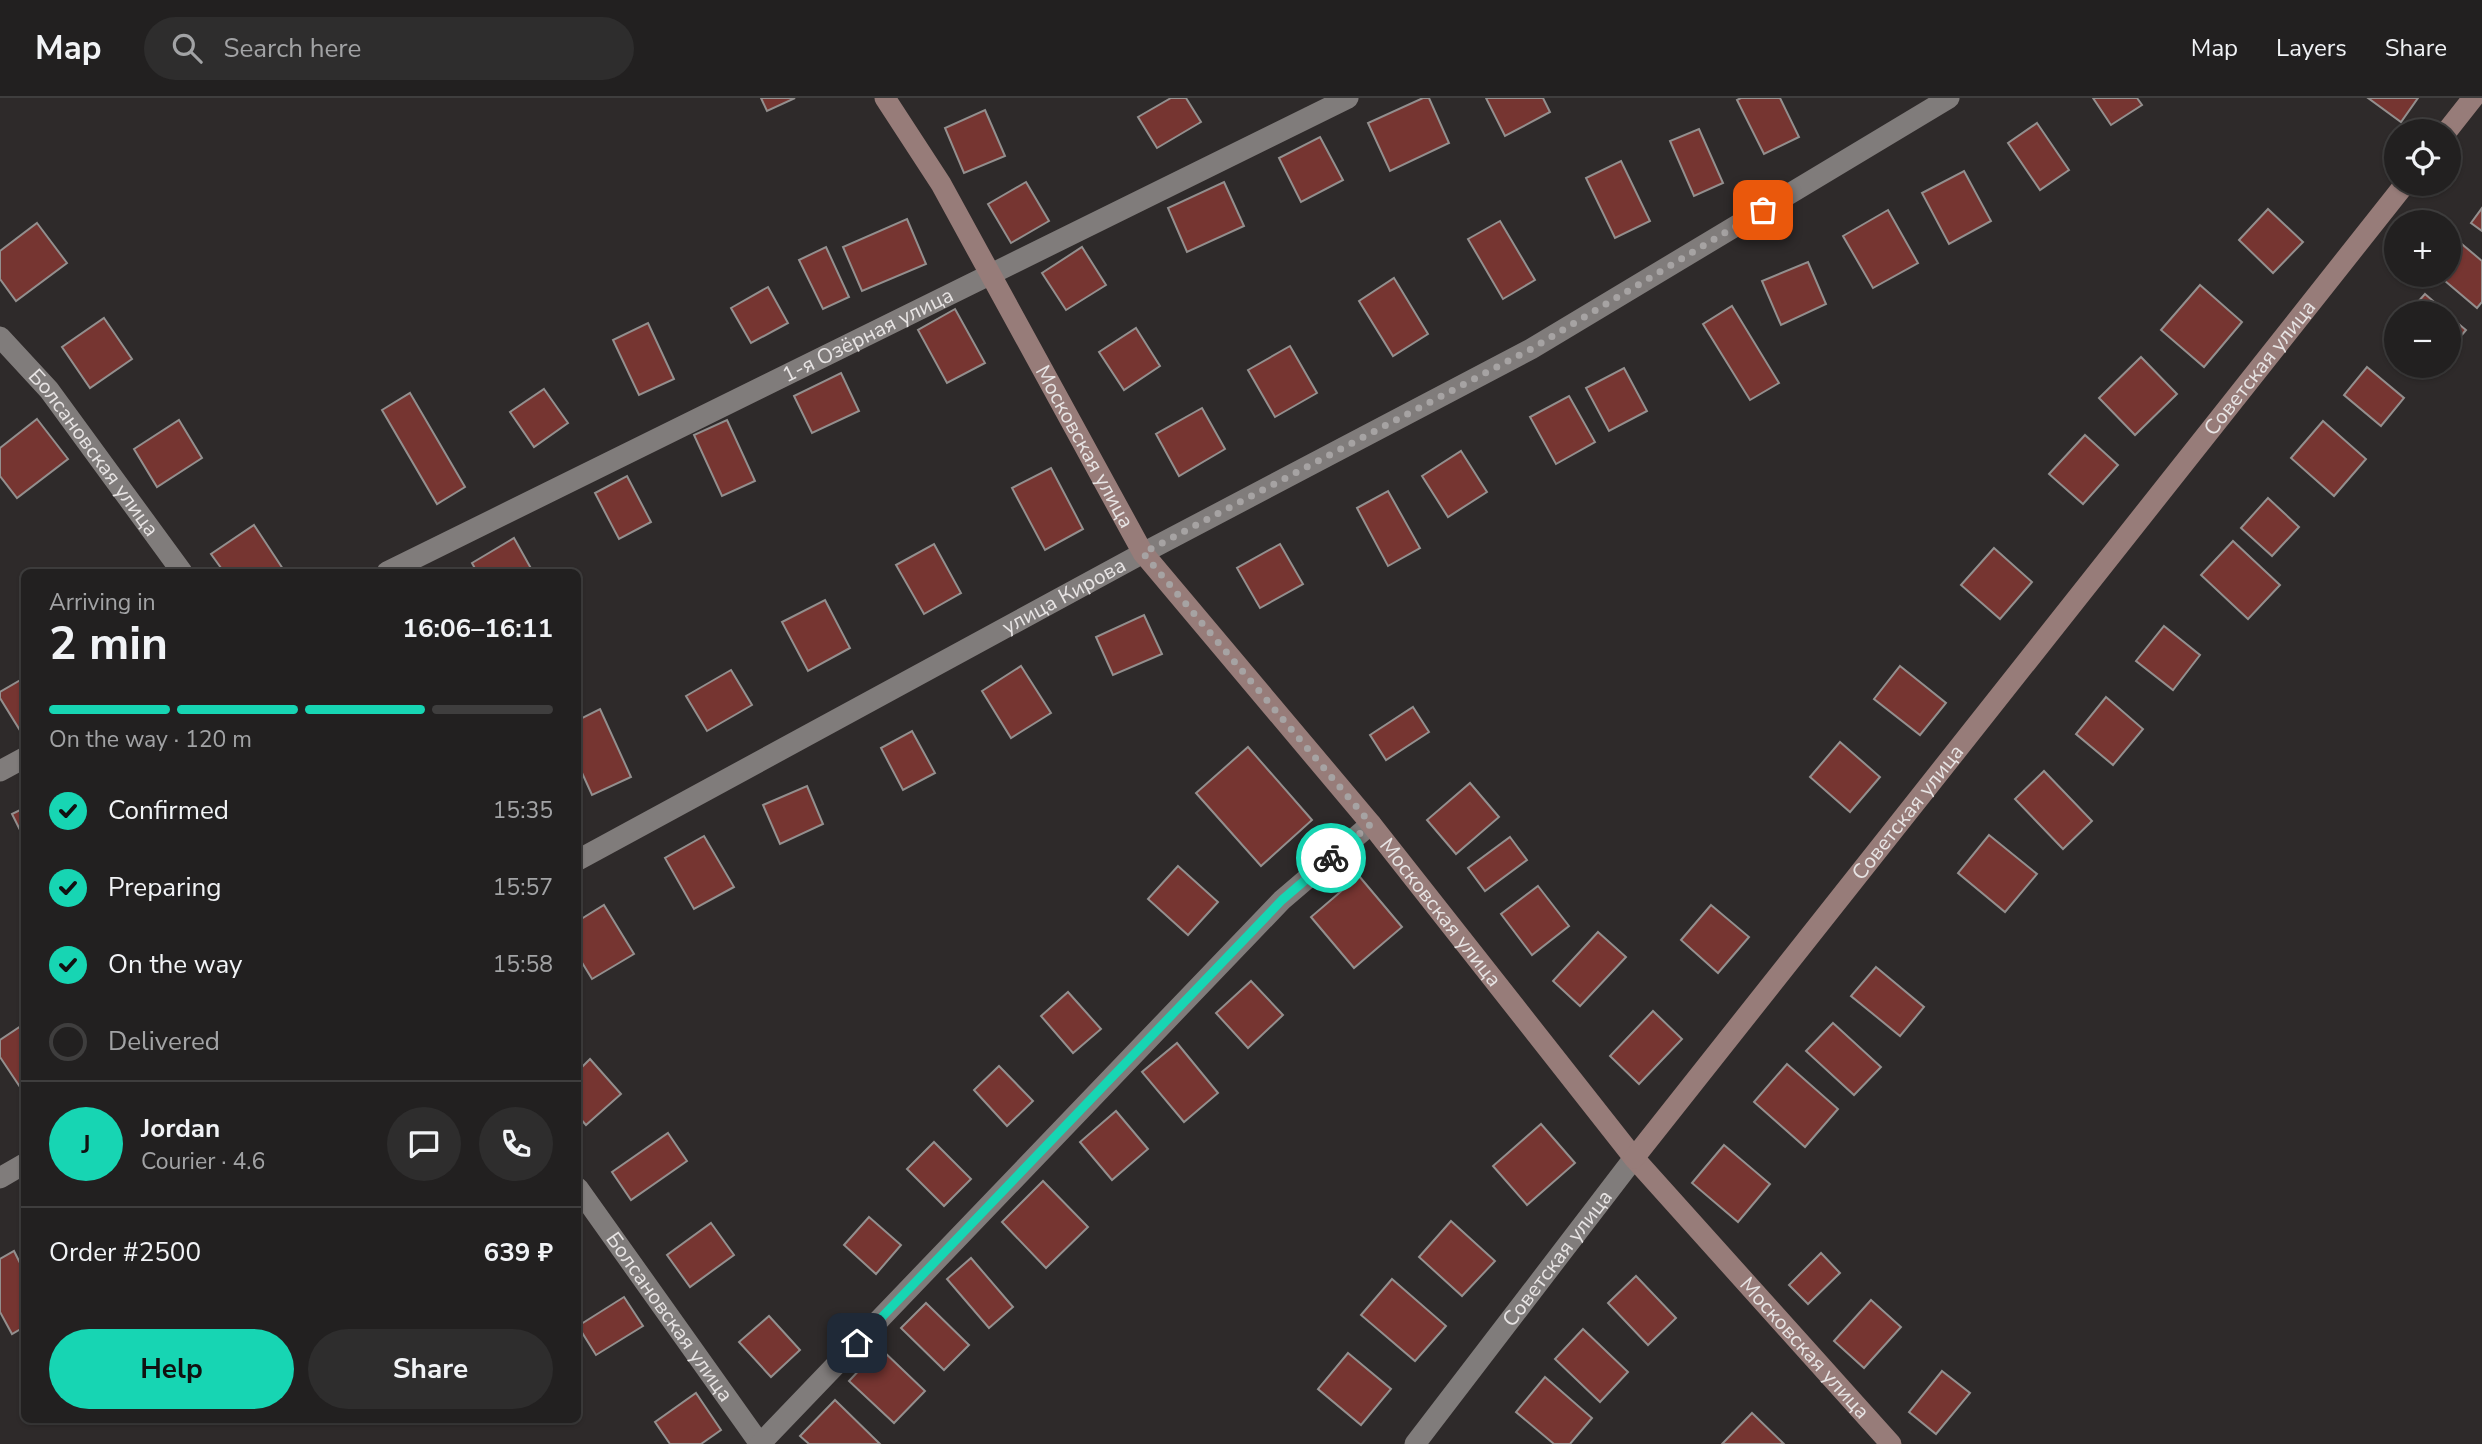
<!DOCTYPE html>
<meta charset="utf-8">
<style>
body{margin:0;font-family:"Nunito Sans",sans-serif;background:#2e2d2d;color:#f1f3f6;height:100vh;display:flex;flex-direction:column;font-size:26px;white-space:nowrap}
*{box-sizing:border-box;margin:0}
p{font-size:23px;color:#a2a3a5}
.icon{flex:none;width:38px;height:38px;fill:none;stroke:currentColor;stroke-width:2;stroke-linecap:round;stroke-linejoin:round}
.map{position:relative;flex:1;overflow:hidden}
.drawer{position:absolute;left:21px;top:471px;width:560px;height:854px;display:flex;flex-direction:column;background:#222020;border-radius:10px;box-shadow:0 2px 5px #0004,0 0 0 2px #3f3e3e}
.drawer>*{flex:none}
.fabs{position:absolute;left:2384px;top:21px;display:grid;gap:14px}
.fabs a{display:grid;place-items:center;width:77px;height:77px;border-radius:50%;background:#222020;box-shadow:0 2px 5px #0004,0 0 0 2px #3f3e3e;font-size:35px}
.pin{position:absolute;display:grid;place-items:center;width:60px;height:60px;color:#fff;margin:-30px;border-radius:14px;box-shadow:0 4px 10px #0006}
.courier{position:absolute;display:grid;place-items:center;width:70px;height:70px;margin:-35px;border:5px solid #17d5b3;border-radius:50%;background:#fff;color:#222;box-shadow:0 2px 9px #0007}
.head em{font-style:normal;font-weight:700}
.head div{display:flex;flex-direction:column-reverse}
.head{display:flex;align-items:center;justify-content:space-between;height:119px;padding:0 28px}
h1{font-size:46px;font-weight:700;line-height:52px}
.bar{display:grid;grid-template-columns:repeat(4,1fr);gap:10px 7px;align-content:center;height:84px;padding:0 28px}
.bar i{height:9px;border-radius:5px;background:#3f3e3e}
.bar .selected{background:#17d5b3}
.bar p{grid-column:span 4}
.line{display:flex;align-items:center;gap:18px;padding:0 28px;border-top:2px solid #3f3e3e}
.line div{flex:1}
.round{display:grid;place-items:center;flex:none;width:74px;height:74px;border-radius:37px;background:#2e2d2d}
ol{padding:0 28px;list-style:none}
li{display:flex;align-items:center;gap:21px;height:77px}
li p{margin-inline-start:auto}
li .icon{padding:7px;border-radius:50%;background:#17d5b3;color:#111;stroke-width:4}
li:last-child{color:#a2a3a5}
li i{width:38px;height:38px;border:4px solid #3f3e3e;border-radius:50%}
.primary-button{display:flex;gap:14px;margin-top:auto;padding:14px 28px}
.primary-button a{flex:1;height:80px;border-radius:42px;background:#17d5b3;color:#111;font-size:28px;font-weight:700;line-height:80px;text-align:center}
.primary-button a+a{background:#2e2d2d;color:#f1f3f6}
header{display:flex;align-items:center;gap:42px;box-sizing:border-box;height:98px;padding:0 35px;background:#222020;border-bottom:2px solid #3f3e3e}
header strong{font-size:33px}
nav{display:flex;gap:38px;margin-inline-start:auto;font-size:24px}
.search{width:490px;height:63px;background:#2e2d2d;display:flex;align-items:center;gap:18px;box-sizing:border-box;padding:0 24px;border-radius:38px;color:#a2a3a5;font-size:26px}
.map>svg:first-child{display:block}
.building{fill:#763531;stroke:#938f8e;stroke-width:2}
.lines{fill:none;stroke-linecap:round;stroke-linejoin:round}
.street{stroke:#807c7b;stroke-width:21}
.secondary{stroke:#977c79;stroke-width:21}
.done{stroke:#a6a3a3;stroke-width:7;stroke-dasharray:0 12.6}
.route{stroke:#17d5b3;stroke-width:9}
.labels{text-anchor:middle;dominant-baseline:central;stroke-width:5;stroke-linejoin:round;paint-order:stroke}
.street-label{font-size:21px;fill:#e7e4e4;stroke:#242120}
</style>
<header>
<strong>Map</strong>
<div class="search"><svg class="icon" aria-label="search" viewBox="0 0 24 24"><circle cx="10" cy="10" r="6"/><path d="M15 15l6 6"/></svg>Search here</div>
<nav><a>Map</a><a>Layers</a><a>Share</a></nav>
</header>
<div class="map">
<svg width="2482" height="1346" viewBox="0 0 2482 1346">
<rect width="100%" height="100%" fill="#2e2a2a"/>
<g class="building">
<path d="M 761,0 L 795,0 L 767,13 Z"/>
<path d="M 1171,0 L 1186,0 L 1201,24 L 1157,50 L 1138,19 Z"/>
<path d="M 1423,0 L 1429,0 L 1449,45 L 1390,73 L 1368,25 Z"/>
<path d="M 1486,0 L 1543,0 L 1550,14 L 1505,38 Z"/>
<path d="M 1741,0 L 1780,0 L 1799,39 L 1764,56 L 1737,2 Z"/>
<path d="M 2093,0 L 2137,0 L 2142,7 L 2111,27 Z"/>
<path d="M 2368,0 L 2418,0 L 2401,24 Z"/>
<path d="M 985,12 L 1005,58 L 964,75 L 945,30 Z"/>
<path d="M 2037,25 L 2069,72 L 2040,92 L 2008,45 Z"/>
<path d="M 1699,31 L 1723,85 L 1694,98 L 1670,43 Z"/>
<path d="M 1320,39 L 1343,82 L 1301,104 L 1279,60 Z"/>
<path d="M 1621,63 L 1650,123 L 1615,140 L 1586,80 Z"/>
<path d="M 1964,73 L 1991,123 L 1949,146 L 1922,95 Z"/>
<path d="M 1026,84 L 1049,123 L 1011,145 L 988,106 Z"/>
<path d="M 1224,84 L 1244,128 L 1187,154 L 1168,110 Z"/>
<path d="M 2482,110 L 2482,133 L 2471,125 Z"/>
<path d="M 2268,111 L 2303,144 L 2273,175 L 2239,142 Z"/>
<path d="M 1888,112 L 1918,165 L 1873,190 L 1843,138 Z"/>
<path d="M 907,121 L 926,166 L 862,193 L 843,149 Z"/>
<path d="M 1500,123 L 1535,182 L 1503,201 L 1468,141 Z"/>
<path d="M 37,125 L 67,165 L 16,203 L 0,181 L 0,153 Z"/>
<path d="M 2457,142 L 2482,163 L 2482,204 L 2477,210 L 2438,177 L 2448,177 L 2448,153 Z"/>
<path d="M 826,149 L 849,199 L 823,211 L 799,162 Z"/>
<path d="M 1082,149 L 1106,187 L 1066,212 L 1042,175 Z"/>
<path d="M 1808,164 L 1826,206 L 1781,227 L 1762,183 Z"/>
<path d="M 1394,180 L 1428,236 L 1393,258 L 1359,203 Z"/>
<path d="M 2200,187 L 2242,224 L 2204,269 L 2161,232 Z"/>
<path d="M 768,189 L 788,225 L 751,245 L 731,210 Z"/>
<path d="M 2425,196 L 2447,215 L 2408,215 Z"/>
<path d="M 1732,208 L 1779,285 L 1750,302 L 1703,226 Z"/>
<path d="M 955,211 L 985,265 L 947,285 L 918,232 Z"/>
<path d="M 2448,217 L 2466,232 L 2448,253 Z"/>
<path d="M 104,220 L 132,261 L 90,290 L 62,249 Z"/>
<path d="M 648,225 L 674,281 L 639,297 L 613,242 Z"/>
<path d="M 1136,230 L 1160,268 L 1124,292 L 1099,254 Z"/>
<path d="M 1290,248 L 1317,295 L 1275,319 L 1248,272 Z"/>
<path d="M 2141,259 L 2177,296 L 2135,337 L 2099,300 Z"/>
<path d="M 2367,269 L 2404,300 L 2381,328 L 2344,297 Z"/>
<path d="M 1624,270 L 1647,313 L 1609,333 L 1586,290 Z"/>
<path d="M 841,275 L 859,313 L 812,335 L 794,298 Z"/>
<path d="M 544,291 L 568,325 L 534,349 L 510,314 Z"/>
<path d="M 410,295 L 465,389 L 437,406 L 382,312 Z"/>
<path d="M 1569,298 L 1595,344 L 1556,366 L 1530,319 Z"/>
<path d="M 1202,310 L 1225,351 L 1179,378 L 1156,336 Z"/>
<path d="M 37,321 L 68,361 L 17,400 L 0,378 L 0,350 Z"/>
<path d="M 179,322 L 202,360 L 157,389 L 134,351 Z"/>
<path d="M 727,322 L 755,383 L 722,398 L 694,337 Z"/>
<path d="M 2323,323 L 2366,361 L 2334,398 L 2291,360 Z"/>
<path d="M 2085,337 L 2118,367 L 2083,406 L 2049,376 Z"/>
<path d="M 1461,353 L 1487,394 L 1448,419 L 1422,378 Z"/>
<path d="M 1051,370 L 1083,431 L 1045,452 L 1012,390 Z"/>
<path d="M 627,378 L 651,424 L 619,441 L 595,395 Z"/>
<path d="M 1388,393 L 1420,450 L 1388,468 L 1357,410 Z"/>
<path d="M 2268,400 L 2299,429 L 2272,458 L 2241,430 Z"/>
<path d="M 254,427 L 285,474 L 224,474 L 211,456 Z"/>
<path d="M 514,440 L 533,474 L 477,474 L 472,465 Z"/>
<path d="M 2233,443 L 2280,487 L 2248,521 L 2201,477 Z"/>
<path d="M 934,446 L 961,495 L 924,516 L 896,467 Z"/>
<path d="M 1280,446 L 1303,486 L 1260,510 L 1237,470 Z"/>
<path d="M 1994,450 L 2032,484 L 2000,521 L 1961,487 Z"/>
<path d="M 825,502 L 850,550 L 808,573 L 782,524 Z"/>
<path d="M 1144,517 L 1162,556 L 1113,577 L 1096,539 Z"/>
<path d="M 2164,528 L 2200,557 L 2173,592 L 2136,563 Z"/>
<path d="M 1021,568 L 1051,615 L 1011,640 L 982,593 Z"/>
<path d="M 1900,568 L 1946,605 L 1920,637 L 1874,601 Z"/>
<path d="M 731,572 L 752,607 L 707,633 L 686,598 Z"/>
<path d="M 24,580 L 24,632 L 21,634 L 0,600 L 0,594 Z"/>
<path d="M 2106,599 L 2143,631 L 2113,667 L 2076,636 Z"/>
<path d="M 1413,609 L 1429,634 L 1386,662 L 1370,637 Z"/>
<path d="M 600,611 L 631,679 L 592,697 L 578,666 L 578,622 Z"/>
<path d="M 912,633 L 935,675 L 903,692 L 881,650 Z"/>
<path d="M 1840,644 L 1880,679 L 1850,714 L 1810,679 Z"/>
<path d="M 1248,649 L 1312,722 L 1261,768 L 1196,695 Z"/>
<path d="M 2044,673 L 2092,723 L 2063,751 L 2015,701 Z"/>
<path d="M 1470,685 L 1499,719 L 1456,756 L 1427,722 Z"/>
<path d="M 807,688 L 823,726 L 780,746 L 763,707 Z"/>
<path d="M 24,710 L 24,740 L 12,716 Z"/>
<path d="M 1989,737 L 2037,776 L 2005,814 L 1958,775 Z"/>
<path d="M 704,738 L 734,789 L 694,811 L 665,760 Z"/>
<path d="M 1510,739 L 1527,762 L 1485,793 L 1468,770 Z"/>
<path d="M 1178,768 L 1218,804 L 1188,837 L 1148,801 Z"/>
<path d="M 1359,778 L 1402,829 L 1354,870 L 1311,819 Z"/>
<path d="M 1538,788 L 1569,828 L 1532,857 L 1501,816 Z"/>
<path d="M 604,807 L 634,856 L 592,881 L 578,858 L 578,823 Z"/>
<path d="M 1711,807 L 1749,839 L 1718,875 L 1681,842 Z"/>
<path d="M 1598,834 L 1626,859 L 1580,908 L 1553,883 Z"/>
<path d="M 1876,869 L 1924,909 L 1900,938 L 1851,898 Z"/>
<path d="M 1251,883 L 1283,917 L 1248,950 L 1216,915 Z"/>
<path d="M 1068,894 L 1101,931 L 1073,955 L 1041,918 Z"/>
<path d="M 1653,913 L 1682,941 L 1639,986 L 1610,958 Z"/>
<path d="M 1833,925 L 1881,969 L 1854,997 L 1806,953 Z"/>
<path d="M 21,928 L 24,934 L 24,995 L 0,959 L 0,942 Z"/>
<path d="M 1177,945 L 1218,995 L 1184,1024 L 1142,974 Z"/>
<path d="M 590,961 L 621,996 L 586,1027 L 578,1018 L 578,973 Z"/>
<path d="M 1787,966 L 1838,1011 L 1805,1049 L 1754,1004 Z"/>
<path d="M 999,968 L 1033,1003 L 1007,1028 L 974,992 Z"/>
<path d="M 1116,1013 L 1148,1051 L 1112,1082 L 1080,1044 Z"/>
<path d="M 1541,1026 L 1575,1065 L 1527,1107 L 1493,1068 Z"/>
<path d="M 668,1035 L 687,1063 L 631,1102 L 612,1074 Z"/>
<path d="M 934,1044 L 971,1081 L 944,1108 L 907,1071 Z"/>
<path d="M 1724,1047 L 1770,1086 L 1738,1124 L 1692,1085 Z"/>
<path d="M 1043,1083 L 1088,1129 L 1046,1170 L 1002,1124 Z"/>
<path d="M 869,1119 L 901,1147 L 876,1176 L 844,1147 Z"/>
<path d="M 1451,1123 L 1495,1163 L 1462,1198 L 1419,1159 Z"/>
<path d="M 711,1125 L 734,1157 L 690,1189 L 667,1157 Z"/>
<path d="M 14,1153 L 24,1173 L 24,1229 L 12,1236 L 0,1214 L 0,1161 Z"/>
<path d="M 1821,1155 L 1840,1175 L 1808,1206 L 1789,1187 Z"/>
<path d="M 971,1160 L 1013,1209 L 989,1230 L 947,1181 Z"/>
<path d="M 1636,1178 L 1676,1220 L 1648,1247 L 1608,1205 Z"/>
<path d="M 1392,1181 L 1446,1228 L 1415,1263 L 1361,1217 Z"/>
<path d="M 624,1199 L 643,1228 L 596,1257 L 578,1228 Z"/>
<path d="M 1871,1202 L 1901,1229 L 1864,1270 L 1834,1243 Z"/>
<path d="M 926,1205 L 969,1247 L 944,1272 L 901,1230 Z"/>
<path d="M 769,1218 L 800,1252 L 771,1279 L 739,1244 Z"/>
<path d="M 1583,1231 L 1628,1274 L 1600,1304 L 1555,1261 Z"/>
<path d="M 880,1250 L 925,1293 L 894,1325 L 849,1283 Z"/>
<path d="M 1348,1255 L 1391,1291 L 1361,1327 L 1318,1291 Z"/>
<path d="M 1942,1273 L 1970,1295 L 1936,1336 L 1909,1314 Z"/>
<path d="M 1545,1279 L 1592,1320 L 1570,1346 L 1554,1346 L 1516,1314 Z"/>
<path d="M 696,1295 L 721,1332 L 701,1346 L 670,1346 L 655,1324 Z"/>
<path d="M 835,1302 L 880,1346 L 809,1346 L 800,1338 Z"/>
<path d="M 1752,1315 L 1784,1346 L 1722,1346 Z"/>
</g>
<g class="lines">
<g class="street">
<path id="s1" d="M 0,239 L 49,292 L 182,474"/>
<path id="s2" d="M 387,474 L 1348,0"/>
<path d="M 0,673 L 24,660"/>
<path id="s3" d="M 578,762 L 1143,455 L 1531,251 L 1949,0"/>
<path d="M 0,1080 L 24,1066"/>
<path id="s4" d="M 578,1090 L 760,1346"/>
<path d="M 760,1346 L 1282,802 L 1371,726"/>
<path id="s5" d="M 1415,1346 L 1634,1060"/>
</g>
<g class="secondary">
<path id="s6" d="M 885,0 L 941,86 L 1143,455 L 1371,726 L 1634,1060 L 1891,1346"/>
<path d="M 2447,33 L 2473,0"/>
<path id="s7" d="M 1634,1060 L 2405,86"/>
</g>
</g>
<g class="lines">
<path class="done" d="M 1331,760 L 1371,726 L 1143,455 L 1531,251 L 1763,112"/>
<path class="route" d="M 857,1245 L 1282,802 L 1331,760"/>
</g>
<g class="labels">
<g class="street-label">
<text stroke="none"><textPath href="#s2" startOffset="536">1-я Озёрная улица</textPath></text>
<text stroke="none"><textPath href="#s7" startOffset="1008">Советская улица</textPath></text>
<text stroke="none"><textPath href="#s6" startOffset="402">Московская улица</textPath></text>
<text stroke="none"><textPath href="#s1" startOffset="149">Болсановская улица</textPath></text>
<text stroke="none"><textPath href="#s3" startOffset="553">улица Кирова</textPath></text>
<text stroke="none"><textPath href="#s7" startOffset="441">Советская улица</textPath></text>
<text stroke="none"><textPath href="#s6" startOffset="990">Московская улица</textPath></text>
<text stroke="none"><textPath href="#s5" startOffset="234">Советская улица</textPath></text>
<text stroke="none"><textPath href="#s4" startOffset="158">Болсановская улица</textPath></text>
<text stroke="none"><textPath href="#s6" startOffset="1558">Московская улица</textPath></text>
</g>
</g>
</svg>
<div class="fabs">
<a><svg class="icon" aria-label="locate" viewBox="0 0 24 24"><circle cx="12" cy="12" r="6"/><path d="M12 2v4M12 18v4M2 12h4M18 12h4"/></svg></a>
<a>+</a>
<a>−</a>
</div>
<div class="pin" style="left:1763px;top:112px;background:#ea580c"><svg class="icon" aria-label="bag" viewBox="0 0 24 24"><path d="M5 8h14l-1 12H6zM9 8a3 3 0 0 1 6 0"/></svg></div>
<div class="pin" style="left:857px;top:1245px;background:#1f2937"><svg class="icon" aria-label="home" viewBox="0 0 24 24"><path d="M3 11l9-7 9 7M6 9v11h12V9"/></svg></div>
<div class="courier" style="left:1331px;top:760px"><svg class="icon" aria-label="bike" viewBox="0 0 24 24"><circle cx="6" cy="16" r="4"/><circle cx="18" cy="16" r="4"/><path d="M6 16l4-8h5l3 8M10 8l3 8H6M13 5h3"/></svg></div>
<section class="drawer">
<div class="head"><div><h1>2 min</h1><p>Arriving in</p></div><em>16:06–16:11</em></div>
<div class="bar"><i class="selected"></i><i class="selected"></i><i class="selected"></i><i></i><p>On the way · 120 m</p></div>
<ol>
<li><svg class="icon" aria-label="check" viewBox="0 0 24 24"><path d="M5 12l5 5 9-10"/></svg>Confirmed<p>15:35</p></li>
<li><svg class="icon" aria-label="check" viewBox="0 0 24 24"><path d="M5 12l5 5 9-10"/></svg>Preparing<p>15:57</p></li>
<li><svg class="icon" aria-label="check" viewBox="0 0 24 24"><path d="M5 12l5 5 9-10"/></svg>On the way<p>15:58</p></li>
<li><i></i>Delivered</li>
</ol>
<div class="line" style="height:126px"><b class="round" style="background:#17d5b3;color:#111">J</b><div><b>Jordan</b><p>Courier · 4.6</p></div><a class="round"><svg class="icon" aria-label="chat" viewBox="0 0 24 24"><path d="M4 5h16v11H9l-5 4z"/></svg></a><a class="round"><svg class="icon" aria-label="phone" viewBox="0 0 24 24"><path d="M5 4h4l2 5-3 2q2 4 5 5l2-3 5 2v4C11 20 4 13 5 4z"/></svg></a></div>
<div class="line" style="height:91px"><div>Order #2500</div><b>639 ₽</b></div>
<div class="primary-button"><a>Help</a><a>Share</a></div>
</section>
</div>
